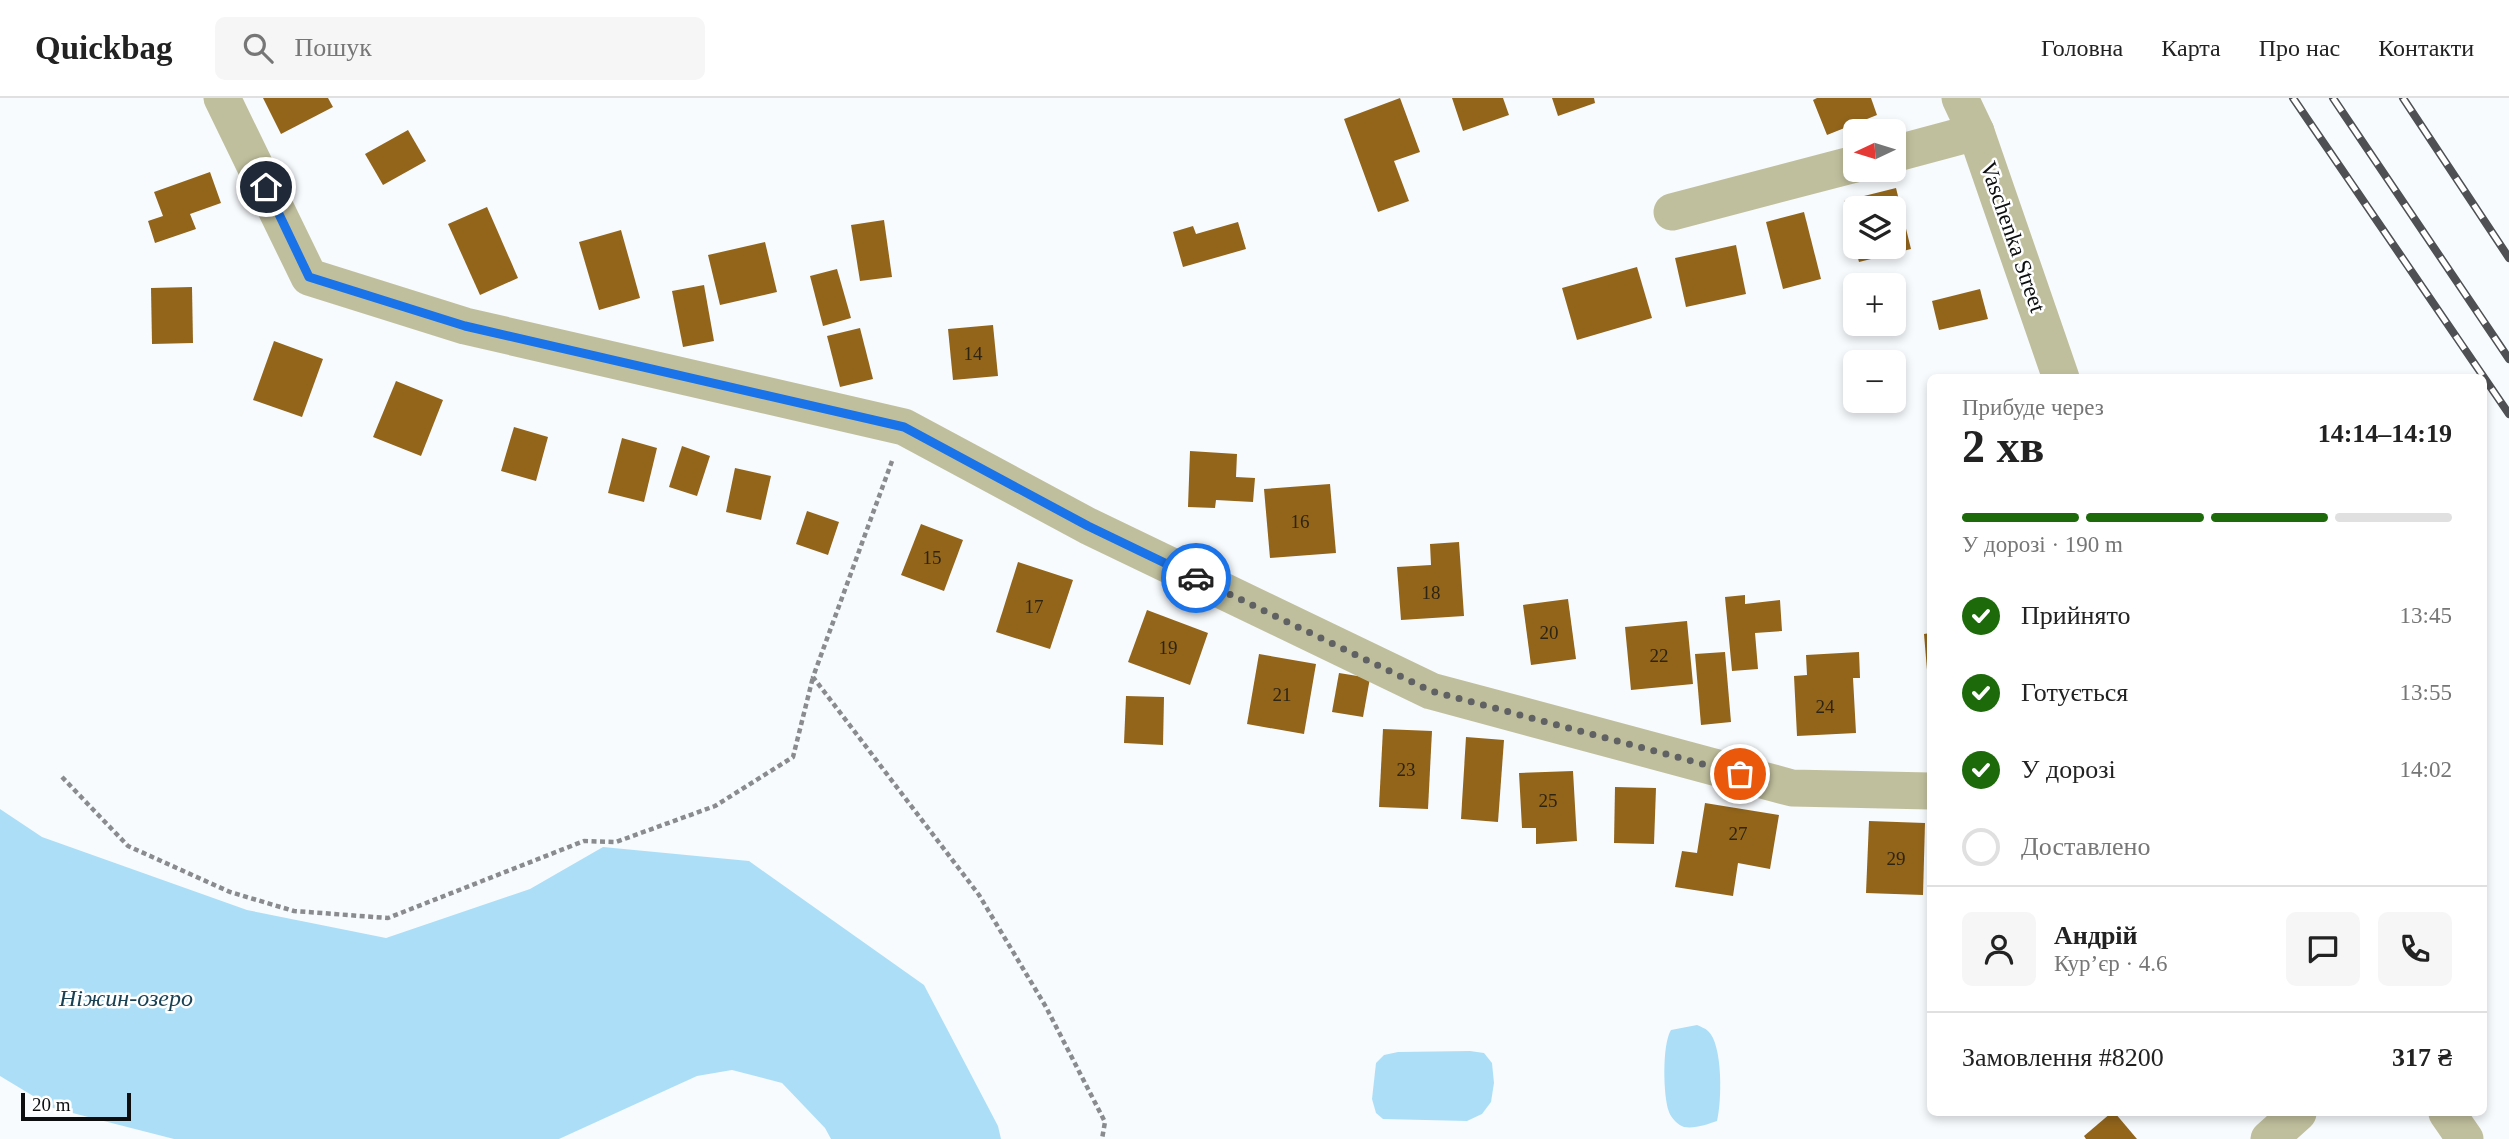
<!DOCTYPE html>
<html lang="uk">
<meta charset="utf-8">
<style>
body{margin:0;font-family:"Times New Roman",serif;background:#f6f6f6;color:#222;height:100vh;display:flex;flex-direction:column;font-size:26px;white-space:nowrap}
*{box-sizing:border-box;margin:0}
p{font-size:23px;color:#767676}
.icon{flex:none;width:38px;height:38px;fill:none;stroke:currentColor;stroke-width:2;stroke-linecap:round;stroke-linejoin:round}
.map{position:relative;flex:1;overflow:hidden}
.drawer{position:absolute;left:1927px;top:276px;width:560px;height:742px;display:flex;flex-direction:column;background:#fff;border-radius:10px;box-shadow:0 4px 10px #0003}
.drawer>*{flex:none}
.needle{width:46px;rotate:266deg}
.fabs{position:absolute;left:1843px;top:21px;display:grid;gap:14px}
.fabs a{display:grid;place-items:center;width:63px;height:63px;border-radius:10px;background:#fff;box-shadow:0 4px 10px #0003;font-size:35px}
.scale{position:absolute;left:21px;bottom:18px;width:110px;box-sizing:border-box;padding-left:7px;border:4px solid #0c0e10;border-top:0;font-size:19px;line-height:24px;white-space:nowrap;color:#0c0e10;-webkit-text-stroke:5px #fff;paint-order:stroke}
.pin{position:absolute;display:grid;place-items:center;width:60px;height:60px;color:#fff;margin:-30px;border:4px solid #fff;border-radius:50%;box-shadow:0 2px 7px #0007}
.courier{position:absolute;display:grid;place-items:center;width:70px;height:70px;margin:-35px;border:5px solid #1a73e8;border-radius:50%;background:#fff;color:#222;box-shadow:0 2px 9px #0007}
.headline em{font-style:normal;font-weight:700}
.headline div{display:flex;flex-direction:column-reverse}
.headline{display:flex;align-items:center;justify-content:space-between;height:119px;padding:0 35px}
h1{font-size:46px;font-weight:700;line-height:52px}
.bar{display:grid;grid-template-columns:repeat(4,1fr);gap:10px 7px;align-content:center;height:84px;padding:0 35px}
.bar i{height:9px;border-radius:5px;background:#e0e0e0}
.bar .active{background:#1d6a0b}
.bar p{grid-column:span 4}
.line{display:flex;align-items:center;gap:18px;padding:0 35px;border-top:2px solid #e0e0e0}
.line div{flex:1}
.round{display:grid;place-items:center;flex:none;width:74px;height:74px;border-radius:10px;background:#f6f6f6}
ol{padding:0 35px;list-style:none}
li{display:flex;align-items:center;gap:21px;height:77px}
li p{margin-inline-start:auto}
li .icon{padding:7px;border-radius:50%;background:#1d6a0b;color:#fff;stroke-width:4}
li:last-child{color:#767676}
li i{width:38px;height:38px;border:4px solid #e0e0e0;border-radius:50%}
header{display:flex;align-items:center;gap:42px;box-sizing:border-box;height:98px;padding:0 35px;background:#fff;border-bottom:2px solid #e0e0e0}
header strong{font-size:33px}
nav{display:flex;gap:38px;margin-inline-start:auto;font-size:24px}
.search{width:490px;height:63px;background:#f6f6f6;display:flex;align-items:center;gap:18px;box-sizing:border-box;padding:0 24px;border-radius:10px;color:#767676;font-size:26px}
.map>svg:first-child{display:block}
.water{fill:#acdff7}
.building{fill:#92651b}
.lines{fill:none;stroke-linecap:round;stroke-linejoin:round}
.path{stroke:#898b8e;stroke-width:4.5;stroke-dasharray:5 3.5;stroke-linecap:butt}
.minor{stroke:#c0bf9d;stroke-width:37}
.rail-casing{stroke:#4e5053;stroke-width:8}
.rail{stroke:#fff;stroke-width:5;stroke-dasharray:16;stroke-linecap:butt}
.done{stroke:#5f6163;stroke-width:7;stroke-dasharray:0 12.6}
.route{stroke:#1a73e8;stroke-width:9}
.labels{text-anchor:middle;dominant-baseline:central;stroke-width:5;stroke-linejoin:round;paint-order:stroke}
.number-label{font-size:19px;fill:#2e2413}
.street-label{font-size:23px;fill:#0c0e10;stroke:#fff}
.water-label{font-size:24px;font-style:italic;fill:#1b4254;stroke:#fff}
</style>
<header>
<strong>Quickbag</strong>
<div class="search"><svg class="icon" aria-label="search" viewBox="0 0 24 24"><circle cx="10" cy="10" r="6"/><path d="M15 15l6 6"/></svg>Пошук</div>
<nav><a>Головна</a><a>Карта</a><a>Про нас</a><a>Контакти</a></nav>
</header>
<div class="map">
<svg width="2509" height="1041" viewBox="0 0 2509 1041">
<rect width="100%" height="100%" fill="#f8fbfe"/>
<g class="water">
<path d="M 0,711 L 42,739 L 247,812 L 386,840 L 530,791 L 603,749 L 749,763 L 924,887 L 998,1028 L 1001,1041 L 831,1041 L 825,1030 L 782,985 L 732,972 L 697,978 L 559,1041 L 174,1041 L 53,1010 L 0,978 Z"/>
<path d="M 1697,927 C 1701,929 1705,930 1708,933 C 1723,946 1722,1004 1717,1023 C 1708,1026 1695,1031 1684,1029 C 1678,1027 1671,1020 1669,1014 C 1663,998 1662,946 1671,932 Z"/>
<path d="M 1470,953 L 1484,955 L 1492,965 L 1494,985 L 1491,1004 L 1482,1016 L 1467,1023 L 1383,1021 L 1376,1015 L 1372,1001 L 1376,965 L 1384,957 L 1398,954 Z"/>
</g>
<g class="building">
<path d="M 263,0 L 328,0 L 333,9 L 281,36 Z"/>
<path d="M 1400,0 L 1420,54 L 1394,63 L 1409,103 L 1378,114 L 1344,21 Z"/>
<path d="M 1452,0 L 1503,0 L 1509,17 L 1463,33 Z"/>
<path d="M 1552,0 L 1594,0 L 1595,5 L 1558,18 Z"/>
<path d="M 1817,0 L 1871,0 L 1877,17 L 1827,37 L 1813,2 Z"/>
<path d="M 408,32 L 426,63 L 383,87 L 365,56 Z"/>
<path d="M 210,74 L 221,105 L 190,116 L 196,131 L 155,145 L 148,123 L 163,118 L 154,94 Z"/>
<path d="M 1896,90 L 1911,151 L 1859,164 L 1855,149 L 1894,149 L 1894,110 L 1855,110 L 1854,145 L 1844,103 Z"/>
<path d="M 487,109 L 518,180 L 480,197 L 448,126 Z"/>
<path d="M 1804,114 L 1821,181 L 1783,191 L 1766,124 Z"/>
<path d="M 884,122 L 892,179 L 860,183 L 851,127 Z"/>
<path d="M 1238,124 L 1246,151 L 1183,169 L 1173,134 L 1193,128 L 1196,136 Z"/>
<path d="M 621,132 L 640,200 L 599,212 L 579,144 Z"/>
<path d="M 765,144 L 777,194 L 720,207 L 708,157 Z"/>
<path d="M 1736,147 L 1746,196 L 1686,209 L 1675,160 Z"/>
<path d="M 1637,169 L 1652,220 L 1577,242 L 1562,190 Z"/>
<path d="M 837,171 L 851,220 L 823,228 L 810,178 Z"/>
<path d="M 704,187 L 714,243 L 683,249 L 672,193 Z"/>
<path d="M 192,189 L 193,245 L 152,246 L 151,190 Z"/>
<path d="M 1980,191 L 1988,221 L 1939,232 L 1932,203 Z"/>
<path d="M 993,227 L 998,278 L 953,282 L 948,231 Z"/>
<path d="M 860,230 L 873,281 L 840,289 L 827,238 Z"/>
<path d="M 274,243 L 323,261 L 302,319 L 253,302 Z"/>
<path d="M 396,283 L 443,302 L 421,358 L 373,339 Z"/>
<path d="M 514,329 L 548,339 L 536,383 L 501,373 Z"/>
<path d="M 622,340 L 657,350 L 644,404 L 608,395 Z"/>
<path d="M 682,348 L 710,358 L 697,398 L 669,389 Z"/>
<path d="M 1190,353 L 1237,356 L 1236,379 L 1255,380 L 1253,404 L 1216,402 L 1215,410 L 1188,409 Z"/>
<path d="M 735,370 L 771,378 L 761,422 L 726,414 Z"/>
<path d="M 1330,386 L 1336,455 L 1270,460 L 1264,391 Z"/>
<path d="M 807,413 L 839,424 L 828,457 L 796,446 Z"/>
<path d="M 921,426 L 963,442 L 944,493 L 901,477 Z"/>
<path d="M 1459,444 L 1464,518 L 1401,522 L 1397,469 L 1431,467 L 1430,446 Z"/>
<path d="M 1018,464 L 1073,482 L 1050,551 L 996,534 Z"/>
<path d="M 1745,497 L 1745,506 L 1780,502 L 1782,533 L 1755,535 L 1758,571 L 1732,573 L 1725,499 Z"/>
<path d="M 1568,501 L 1576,561 L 1531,567 L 1523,507 Z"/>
<path d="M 1147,512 L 1208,535 L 1190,587 L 1128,564 Z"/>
<path d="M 1687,523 L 1693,586 L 1631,592 L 1625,529 Z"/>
<path d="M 1930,535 L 1930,584 L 1928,584 L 1924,536 Z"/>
<path d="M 1725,554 L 1731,624 L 1701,627 L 1695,556 Z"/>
<path d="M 1859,554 L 1860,580 L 1853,580 L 1856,635 L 1797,638 L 1794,578 L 1807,577 L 1806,557 Z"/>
<path d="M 1259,556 L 1316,566 L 1304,636 L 1247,626 Z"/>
<path d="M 1339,575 L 1370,580 L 1363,619 L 1332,614 Z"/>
<path d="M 1126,598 L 1164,599 L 1163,647 L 1124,645 Z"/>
<path d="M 1383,631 L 1432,633 L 1428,711 L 1379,709 Z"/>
<path d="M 1466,639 L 1504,642 L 1498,724 L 1461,721 Z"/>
<path d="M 1573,673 L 1577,743 L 1536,746 L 1536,730 L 1522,730 L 1519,675 Z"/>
<path d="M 1615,689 L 1656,690 L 1654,746 L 1614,745 Z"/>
<path d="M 1705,705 L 1779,717 L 1770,771 L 1738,765 L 1733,798 L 1675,789 L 1682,753 L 1697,755 Z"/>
<path d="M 1869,723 L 1925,725 L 1923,797 L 1866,795 Z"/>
<path d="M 2111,1015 L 2115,1015 L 2137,1041 L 2086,1041 L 2084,1038 Z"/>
</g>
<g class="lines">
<g class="path">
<path d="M 892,363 L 813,579 L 979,797 L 1046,909 L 1105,1024 L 1102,1041"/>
<path d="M 62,679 L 128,748 L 230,794 L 294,813 L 388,820 L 584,743 L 616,744 L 715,708 L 793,659 L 813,579"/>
</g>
<g class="minor">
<path d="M 222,0 L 309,179 L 465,228 L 904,329 L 1088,428 L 1431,593 L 1792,690 L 1930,693"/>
<path d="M 1960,0 L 1976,34 L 2061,280"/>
<path d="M 1894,56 L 1976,34"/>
<path d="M 1672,114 L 1855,66"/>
<path d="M 2447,1015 L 2465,1041"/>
<path d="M 2269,1041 L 2298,1015"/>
</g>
<g class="rail-casing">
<g id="rail">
<path d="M 2293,0 L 2509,316"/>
<path d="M 2333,0 L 2509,261"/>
<path d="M 2403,0 L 2509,160"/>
</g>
</g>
<use href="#rail" class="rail"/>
</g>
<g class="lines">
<path class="done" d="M 1196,480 L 1431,593 L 1740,676"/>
<path class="route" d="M 266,89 L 309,179 L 465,228 L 904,329 L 1088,428 L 1196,480"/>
</g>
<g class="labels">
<g class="number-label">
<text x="973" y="255">14</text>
<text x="1300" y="423">16</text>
<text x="932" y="459">15</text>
<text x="1431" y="494">18</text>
<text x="1034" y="508">17</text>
<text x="1549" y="534">20</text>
<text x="1168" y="549">19</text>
<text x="1659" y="557">22</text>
<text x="1282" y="596">21</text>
<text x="1825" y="608">24</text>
<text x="1406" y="671">23</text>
<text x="1548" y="702">25</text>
<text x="1738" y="735">27</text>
<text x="1896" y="760">29</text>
</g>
<g class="street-label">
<text transform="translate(2013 139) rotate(71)">Vaschenka Street</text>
</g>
<g class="water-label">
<text x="126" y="900">Ніжин-озеро</text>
</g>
</g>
</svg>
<div class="fabs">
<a><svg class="needle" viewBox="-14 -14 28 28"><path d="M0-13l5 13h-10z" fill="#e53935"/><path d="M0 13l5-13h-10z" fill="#767676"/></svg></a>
<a><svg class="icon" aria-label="layers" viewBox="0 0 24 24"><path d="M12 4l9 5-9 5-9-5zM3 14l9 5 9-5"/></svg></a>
<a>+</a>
<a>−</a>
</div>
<div class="scale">20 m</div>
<div class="pin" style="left:1740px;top:676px;background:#ea580c"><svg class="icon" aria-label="bag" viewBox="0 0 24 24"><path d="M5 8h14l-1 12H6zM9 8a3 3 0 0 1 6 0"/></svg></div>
<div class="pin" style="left:266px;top:89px;background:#1f2937"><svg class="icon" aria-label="home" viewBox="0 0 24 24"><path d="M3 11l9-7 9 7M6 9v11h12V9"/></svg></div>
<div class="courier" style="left:1196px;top:480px"><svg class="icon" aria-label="car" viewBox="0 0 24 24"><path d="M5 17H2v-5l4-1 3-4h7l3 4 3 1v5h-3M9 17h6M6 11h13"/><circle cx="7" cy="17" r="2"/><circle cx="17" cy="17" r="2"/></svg></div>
<section class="drawer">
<div class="headline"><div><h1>2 хв</h1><p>Прибуде через</p></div><em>14:14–14:19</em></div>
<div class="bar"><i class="active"></i><i class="active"></i><i class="active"></i><i></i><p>У дорозі · 190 m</p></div>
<ol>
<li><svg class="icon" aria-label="check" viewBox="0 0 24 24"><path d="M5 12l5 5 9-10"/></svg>Прийнято<p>13:45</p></li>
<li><svg class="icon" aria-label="check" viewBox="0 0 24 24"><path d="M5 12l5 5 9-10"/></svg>Готується<p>13:55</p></li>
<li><svg class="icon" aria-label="check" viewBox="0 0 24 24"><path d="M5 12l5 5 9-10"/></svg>У дорозі<p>14:02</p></li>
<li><i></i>Доставлено</li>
</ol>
<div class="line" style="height:126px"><a class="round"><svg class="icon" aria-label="person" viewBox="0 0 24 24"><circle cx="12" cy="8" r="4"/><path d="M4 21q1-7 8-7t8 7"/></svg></a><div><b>Андрій</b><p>Кур’єр · 4.6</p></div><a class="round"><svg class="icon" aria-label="chat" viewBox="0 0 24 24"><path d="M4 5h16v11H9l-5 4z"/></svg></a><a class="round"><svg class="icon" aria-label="phone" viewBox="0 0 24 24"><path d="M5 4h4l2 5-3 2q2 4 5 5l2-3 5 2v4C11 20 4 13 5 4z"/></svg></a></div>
<div class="line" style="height:91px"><div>Замовлення #8200</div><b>317 ₴</b></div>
</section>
</div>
